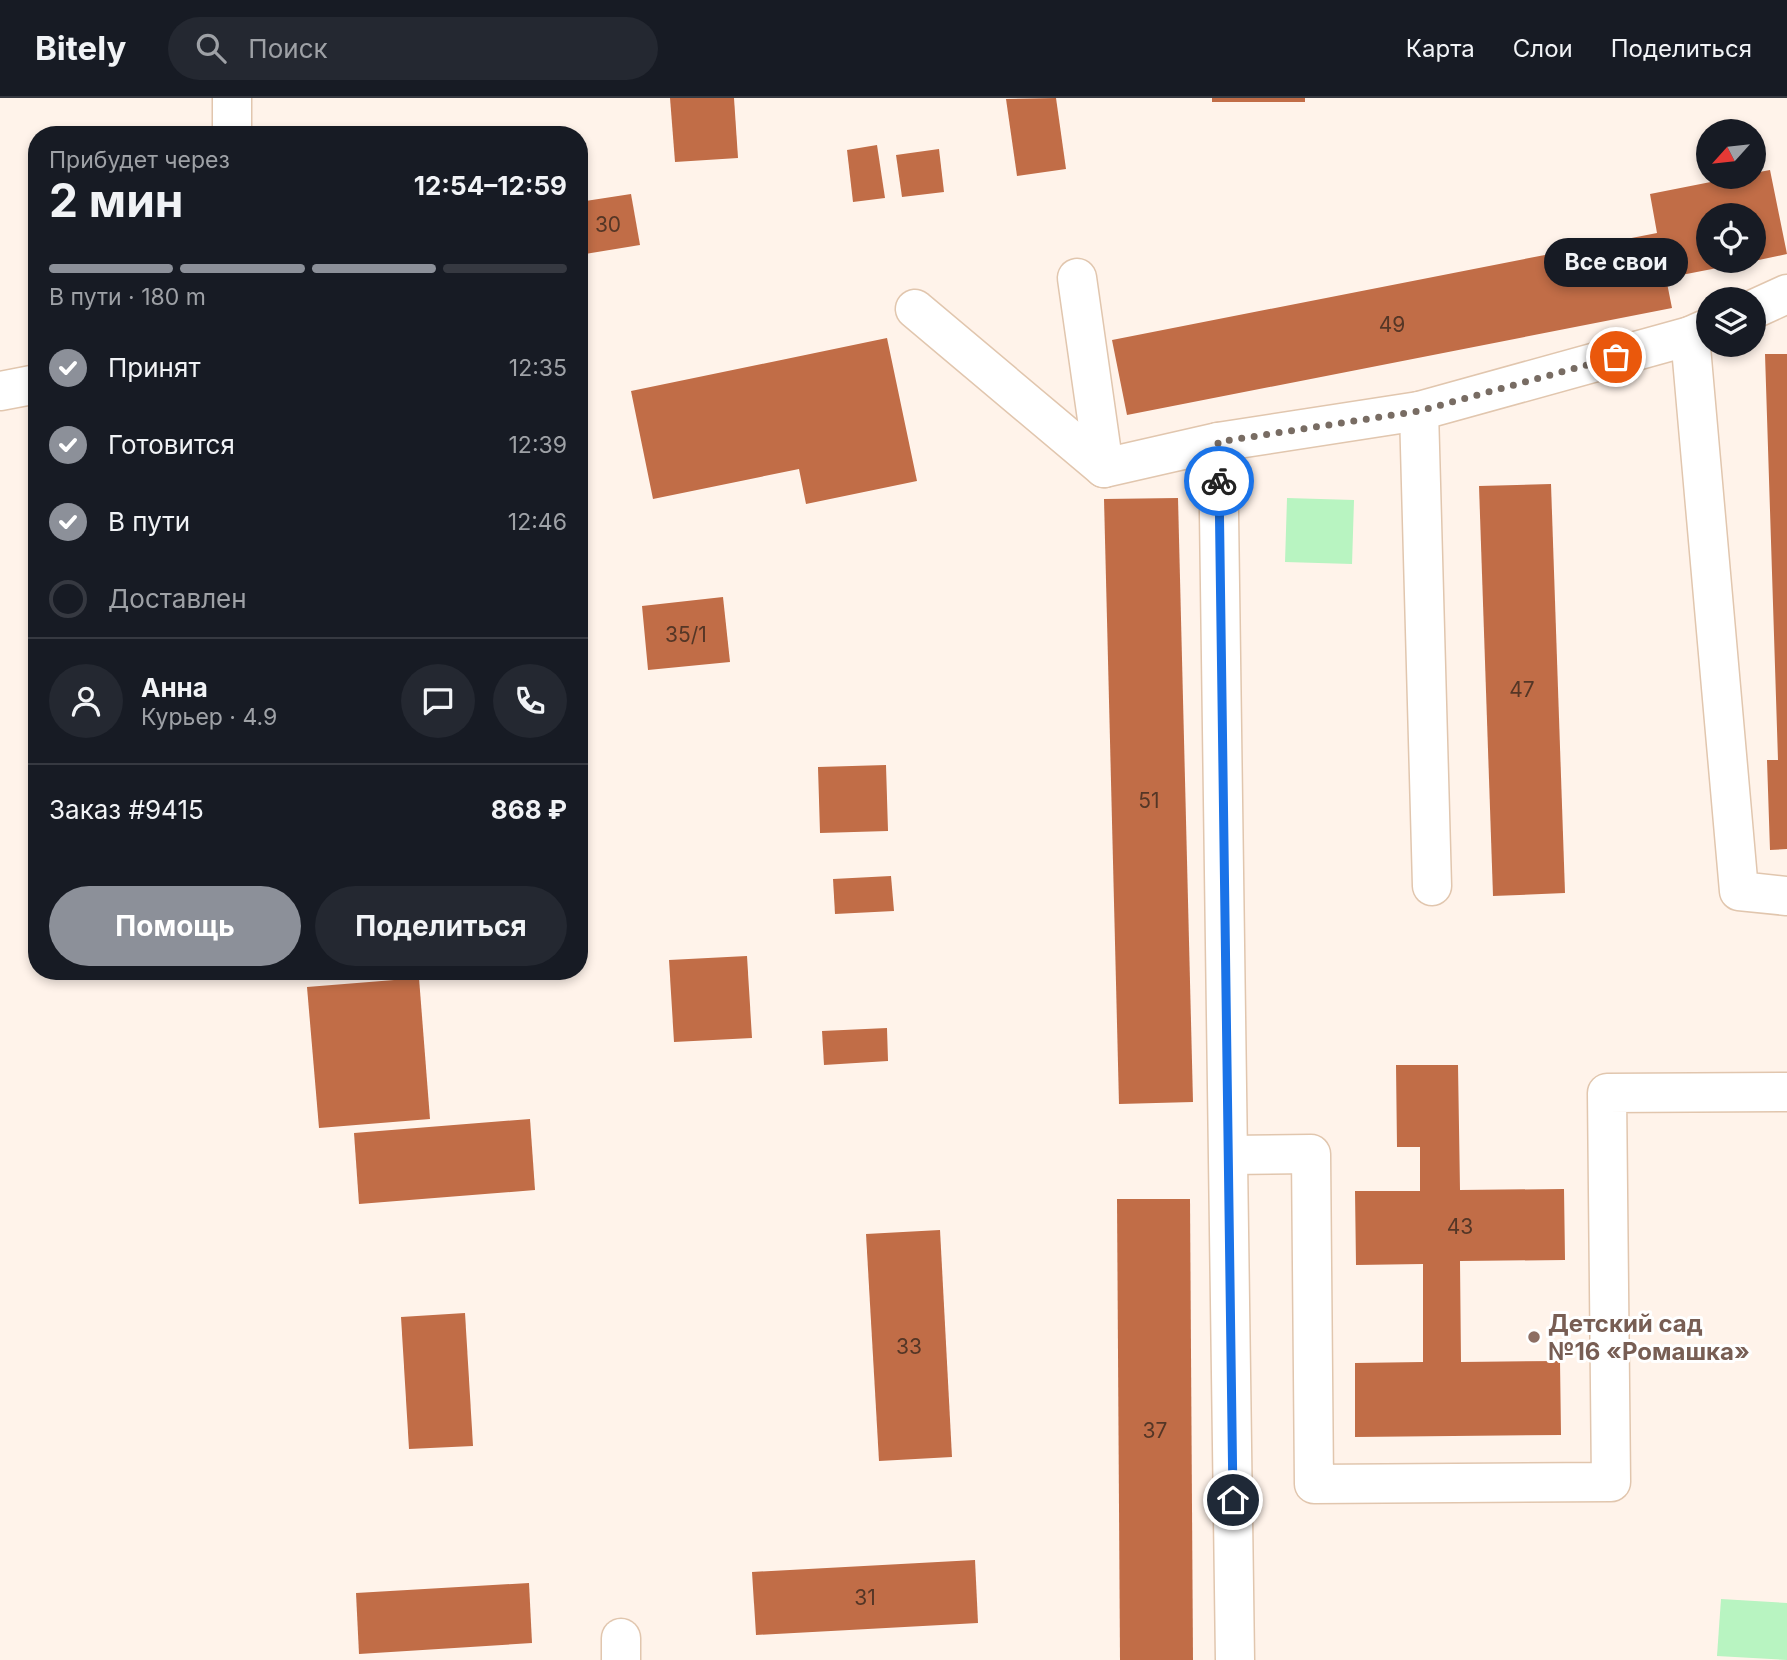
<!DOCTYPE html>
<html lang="ru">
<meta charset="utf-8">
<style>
body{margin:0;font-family:Inter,sans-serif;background:#242831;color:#f1f3f6;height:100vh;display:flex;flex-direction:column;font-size:26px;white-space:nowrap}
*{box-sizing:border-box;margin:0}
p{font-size:23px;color:#9ea1a6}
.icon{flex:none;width:38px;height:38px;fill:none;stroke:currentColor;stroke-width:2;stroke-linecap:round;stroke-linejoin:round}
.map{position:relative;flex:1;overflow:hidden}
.sheet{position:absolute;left:28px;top:28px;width:560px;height:854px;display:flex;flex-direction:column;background:#171b24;border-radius:28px;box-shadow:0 4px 10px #0003}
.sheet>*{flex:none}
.needle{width:46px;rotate:243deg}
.fabs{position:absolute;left:1696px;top:21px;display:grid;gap:14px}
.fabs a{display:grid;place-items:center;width:70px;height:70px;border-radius:50%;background:#171b24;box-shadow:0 4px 10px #0003;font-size:35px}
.pin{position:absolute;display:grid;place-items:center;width:60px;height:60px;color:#fff;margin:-30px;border:4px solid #fff;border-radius:50%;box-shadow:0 2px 7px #0007}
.courier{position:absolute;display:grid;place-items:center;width:70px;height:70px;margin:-35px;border:5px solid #1a73e8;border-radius:50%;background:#fff;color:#222;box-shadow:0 2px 9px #0007}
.bubble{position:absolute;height:49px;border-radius:24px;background:#171b24;box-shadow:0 4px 10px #0003;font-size:23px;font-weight:700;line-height:49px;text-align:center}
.headline em{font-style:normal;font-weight:700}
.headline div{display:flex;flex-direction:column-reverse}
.headline{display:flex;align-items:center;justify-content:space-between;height:119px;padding:0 21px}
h1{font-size:46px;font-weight:700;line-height:52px}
.bar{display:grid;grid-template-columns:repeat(4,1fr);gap:10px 7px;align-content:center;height:84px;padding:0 21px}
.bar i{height:9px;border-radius:5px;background:#363941}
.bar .selected{background:#8c9099}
.bar p{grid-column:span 4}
.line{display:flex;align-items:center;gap:18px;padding:0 21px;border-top:2px solid #363941}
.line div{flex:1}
.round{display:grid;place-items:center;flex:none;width:74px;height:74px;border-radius:37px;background:#242831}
ol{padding:0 21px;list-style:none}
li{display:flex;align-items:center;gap:21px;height:77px}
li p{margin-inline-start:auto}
li .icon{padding:7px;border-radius:50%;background:#8c9099;color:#fff;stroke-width:4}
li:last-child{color:#9ea1a6}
li i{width:38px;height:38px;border:4px solid #363941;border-radius:50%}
.button{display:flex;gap:14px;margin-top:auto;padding:14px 21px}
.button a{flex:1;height:80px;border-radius:42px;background:#8c9099;color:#fff;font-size:28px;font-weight:700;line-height:80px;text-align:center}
.button a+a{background:#242831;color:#f1f3f6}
header{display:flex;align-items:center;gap:42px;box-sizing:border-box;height:98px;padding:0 35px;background:#171b24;border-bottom:2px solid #363941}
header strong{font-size:33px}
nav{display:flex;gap:38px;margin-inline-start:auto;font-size:24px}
.search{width:490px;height:63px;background:#242831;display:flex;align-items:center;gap:18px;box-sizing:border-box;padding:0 24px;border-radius:38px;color:#9ea1a6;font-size:26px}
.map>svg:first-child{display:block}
.green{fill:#b8f4c1}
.building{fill:#c16d47}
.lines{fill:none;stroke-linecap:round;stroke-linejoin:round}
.minor-casing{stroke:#e1c6ae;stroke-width:41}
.minor{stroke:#fff;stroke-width:38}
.done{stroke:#786c63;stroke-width:7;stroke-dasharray:0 12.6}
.route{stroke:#1a73e8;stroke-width:9}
.education-dot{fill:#8d6e63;stroke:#fff;stroke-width:2.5}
.labels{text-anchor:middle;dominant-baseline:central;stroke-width:6;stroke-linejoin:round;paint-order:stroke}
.number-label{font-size:21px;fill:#543626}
.education-label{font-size:24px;font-weight:bold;fill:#785e54;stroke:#fff;text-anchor:start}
</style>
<header>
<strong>Bitely</strong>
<div class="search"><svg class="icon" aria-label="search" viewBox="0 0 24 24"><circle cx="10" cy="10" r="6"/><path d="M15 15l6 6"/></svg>Поиск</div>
<nav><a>Карта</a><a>Слои</a><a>Поделиться</a></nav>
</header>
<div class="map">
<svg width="1787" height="1562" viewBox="0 0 1787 1562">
<rect width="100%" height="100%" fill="#fff3ea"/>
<g class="green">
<path d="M 1287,400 L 1354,402 L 1352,466 L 1285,464 Z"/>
<path d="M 1721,1501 L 1787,1505 L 1787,1562 L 1717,1558 Z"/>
</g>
<g class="building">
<path d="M 670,0 L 734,0 L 738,60 L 675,64 Z"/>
<path d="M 1056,0 L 1066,71 L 1017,78 L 1006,1 Z"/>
<rect x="1212" y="0" width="93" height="4"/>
<path d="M 381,28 L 381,37 L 328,37 L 328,30 Z"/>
<path d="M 877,47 L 885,100 L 853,104 L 847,52 Z"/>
<path d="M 939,51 L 944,94 L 902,99 L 896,57 Z"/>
<path d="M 1770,72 L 1787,156 L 1754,163 L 1754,117 L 1708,117 L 1708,163 L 1748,164 L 1666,180 L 1672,210 L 1127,317 L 1112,242 L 1657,135 L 1650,96 L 1736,79 L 1754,79 L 1754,75 Z"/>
<path d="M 631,96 L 640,147 L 579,157 L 579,104 Z"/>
<path d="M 887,240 L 917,383 L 806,406 L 799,371 L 653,401 L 631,293 Z"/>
<path d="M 1765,256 L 1787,256 L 1787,751 L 1770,752 L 1767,662 L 1778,662 Z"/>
<path d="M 1551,386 L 1565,795 L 1493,798 L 1479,388 Z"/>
<path d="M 1178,400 L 1193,1004 L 1119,1006 L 1104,401 Z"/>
<path d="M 723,499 L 730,564 L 648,572 L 642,508 Z"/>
<path d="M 886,667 L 888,733 L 820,735 L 818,669 Z"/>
<path d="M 891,778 L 894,813 L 835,816 L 833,781 Z"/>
<path d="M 747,858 L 752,940 L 674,944 L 669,862 Z"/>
<path d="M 419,880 L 430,1021 L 319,1030 L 307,889 Z"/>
<path d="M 887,930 L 888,963 L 824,967 L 822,933 Z"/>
<path d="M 1396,967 L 1458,967 L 1460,1092 L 1564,1091 L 1565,1162 L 1460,1163 L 1461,1264 L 1560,1263 L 1561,1337 L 1355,1339 L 1355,1265 L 1423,1264 L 1423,1166 L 1356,1167 L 1355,1093 L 1420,1093 L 1420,1049 L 1397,1049 Z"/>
<path d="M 530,1021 L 535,1092 L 359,1106 L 354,1035 Z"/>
<path d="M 1117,1101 L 1190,1101 L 1193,1562 L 1120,1562 Z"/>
<path d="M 940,1132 L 952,1359 L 879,1363 L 866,1136 Z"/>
<path d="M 465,1215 L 473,1348 L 409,1351 L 401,1219 Z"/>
<path d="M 975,1462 L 978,1525 L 756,1537 L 752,1474 Z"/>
<path d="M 529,1485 L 532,1545 L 359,1556 L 356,1495 Z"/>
</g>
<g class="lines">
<g class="minor-casing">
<g id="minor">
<path d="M 232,0 L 232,37"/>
<path d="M 1077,180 L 1104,370 L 1218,344"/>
<path d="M 915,211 L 1104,370"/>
<path d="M 1754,211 L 1787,196"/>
<path d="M 1690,238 L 1739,793 L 1787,798"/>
<path d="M 0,293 L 37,286"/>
<path d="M 1419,313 L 1432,788"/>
<path d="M 1229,1057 L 1311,1056 L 1314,1386 L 1611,1384 L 1607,995 L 1787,994"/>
<path d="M 621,1540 L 621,1562"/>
<path d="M 1235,1562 L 1218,344 L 1419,313 L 1690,238 L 1708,230"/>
</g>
</g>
<use href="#minor" class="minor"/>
</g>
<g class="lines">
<path class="done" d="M 1219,383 L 1218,344 L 1419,313 L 1616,259"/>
<path class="route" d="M 1219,383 L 1233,1402"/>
</g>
<circle class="education-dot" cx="1534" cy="1239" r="7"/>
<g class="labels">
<g class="number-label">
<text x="608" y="126">30</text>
<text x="1392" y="226">49</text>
<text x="686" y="536">35/1</text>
<text x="1522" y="591">47</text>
<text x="1149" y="702">51</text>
<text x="1460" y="1128">43</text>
<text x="909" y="1248">33</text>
<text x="1155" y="1332">37</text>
<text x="865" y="1499">31</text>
</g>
<g class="education-label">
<text x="1548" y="1225">Детский сад<tspan x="1548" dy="28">№16 «Ромашка»</tspan></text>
</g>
</g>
</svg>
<div class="fabs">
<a><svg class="needle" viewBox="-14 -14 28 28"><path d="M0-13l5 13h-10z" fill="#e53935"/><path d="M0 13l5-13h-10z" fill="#9ea1a6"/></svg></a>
<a><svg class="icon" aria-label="locate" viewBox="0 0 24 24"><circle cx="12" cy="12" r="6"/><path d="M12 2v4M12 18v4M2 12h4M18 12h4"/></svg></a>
<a><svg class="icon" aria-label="layers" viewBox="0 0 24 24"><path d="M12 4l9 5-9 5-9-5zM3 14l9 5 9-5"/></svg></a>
</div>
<div class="pin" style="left:1616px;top:259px;background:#ea580c"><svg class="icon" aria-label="bag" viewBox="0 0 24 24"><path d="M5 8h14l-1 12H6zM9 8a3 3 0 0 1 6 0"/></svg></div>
<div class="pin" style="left:1233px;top:1402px;background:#1f2937"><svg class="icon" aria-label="home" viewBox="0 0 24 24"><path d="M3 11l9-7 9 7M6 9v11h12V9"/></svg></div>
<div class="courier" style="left:1219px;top:383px"><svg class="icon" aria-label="bike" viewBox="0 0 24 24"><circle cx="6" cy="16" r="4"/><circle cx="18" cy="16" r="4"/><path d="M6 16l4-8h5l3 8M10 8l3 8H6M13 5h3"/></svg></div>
<div class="bubble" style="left:1544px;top:140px;width:144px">Все свои</div>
<section class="sheet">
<div class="headline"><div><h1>2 мин</h1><p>Прибудет через</p></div><em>12:54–12:59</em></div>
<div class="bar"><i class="selected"></i><i class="selected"></i><i class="selected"></i><i></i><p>В пути · 180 m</p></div>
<ol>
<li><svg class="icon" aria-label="check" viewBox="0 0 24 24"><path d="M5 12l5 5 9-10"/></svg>Принят<p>12:35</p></li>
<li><svg class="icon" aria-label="check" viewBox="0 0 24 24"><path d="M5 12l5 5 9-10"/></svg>Готовится<p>12:39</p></li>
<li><svg class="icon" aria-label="check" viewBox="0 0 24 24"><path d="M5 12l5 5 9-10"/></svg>В пути<p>12:46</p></li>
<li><i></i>Доставлен</li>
</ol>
<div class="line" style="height:126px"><a class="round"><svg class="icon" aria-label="person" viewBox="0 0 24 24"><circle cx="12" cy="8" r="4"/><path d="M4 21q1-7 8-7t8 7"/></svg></a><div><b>Анна</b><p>Курьер · 4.9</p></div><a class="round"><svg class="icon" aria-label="chat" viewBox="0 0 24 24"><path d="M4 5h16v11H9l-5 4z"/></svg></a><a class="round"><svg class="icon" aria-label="phone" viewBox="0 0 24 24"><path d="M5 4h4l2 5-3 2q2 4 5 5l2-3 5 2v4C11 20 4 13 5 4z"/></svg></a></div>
<div class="line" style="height:91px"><div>Заказ #9415</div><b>868 ₽</b></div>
<div class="button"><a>Помощь</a><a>Поделиться</a></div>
</section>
</div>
